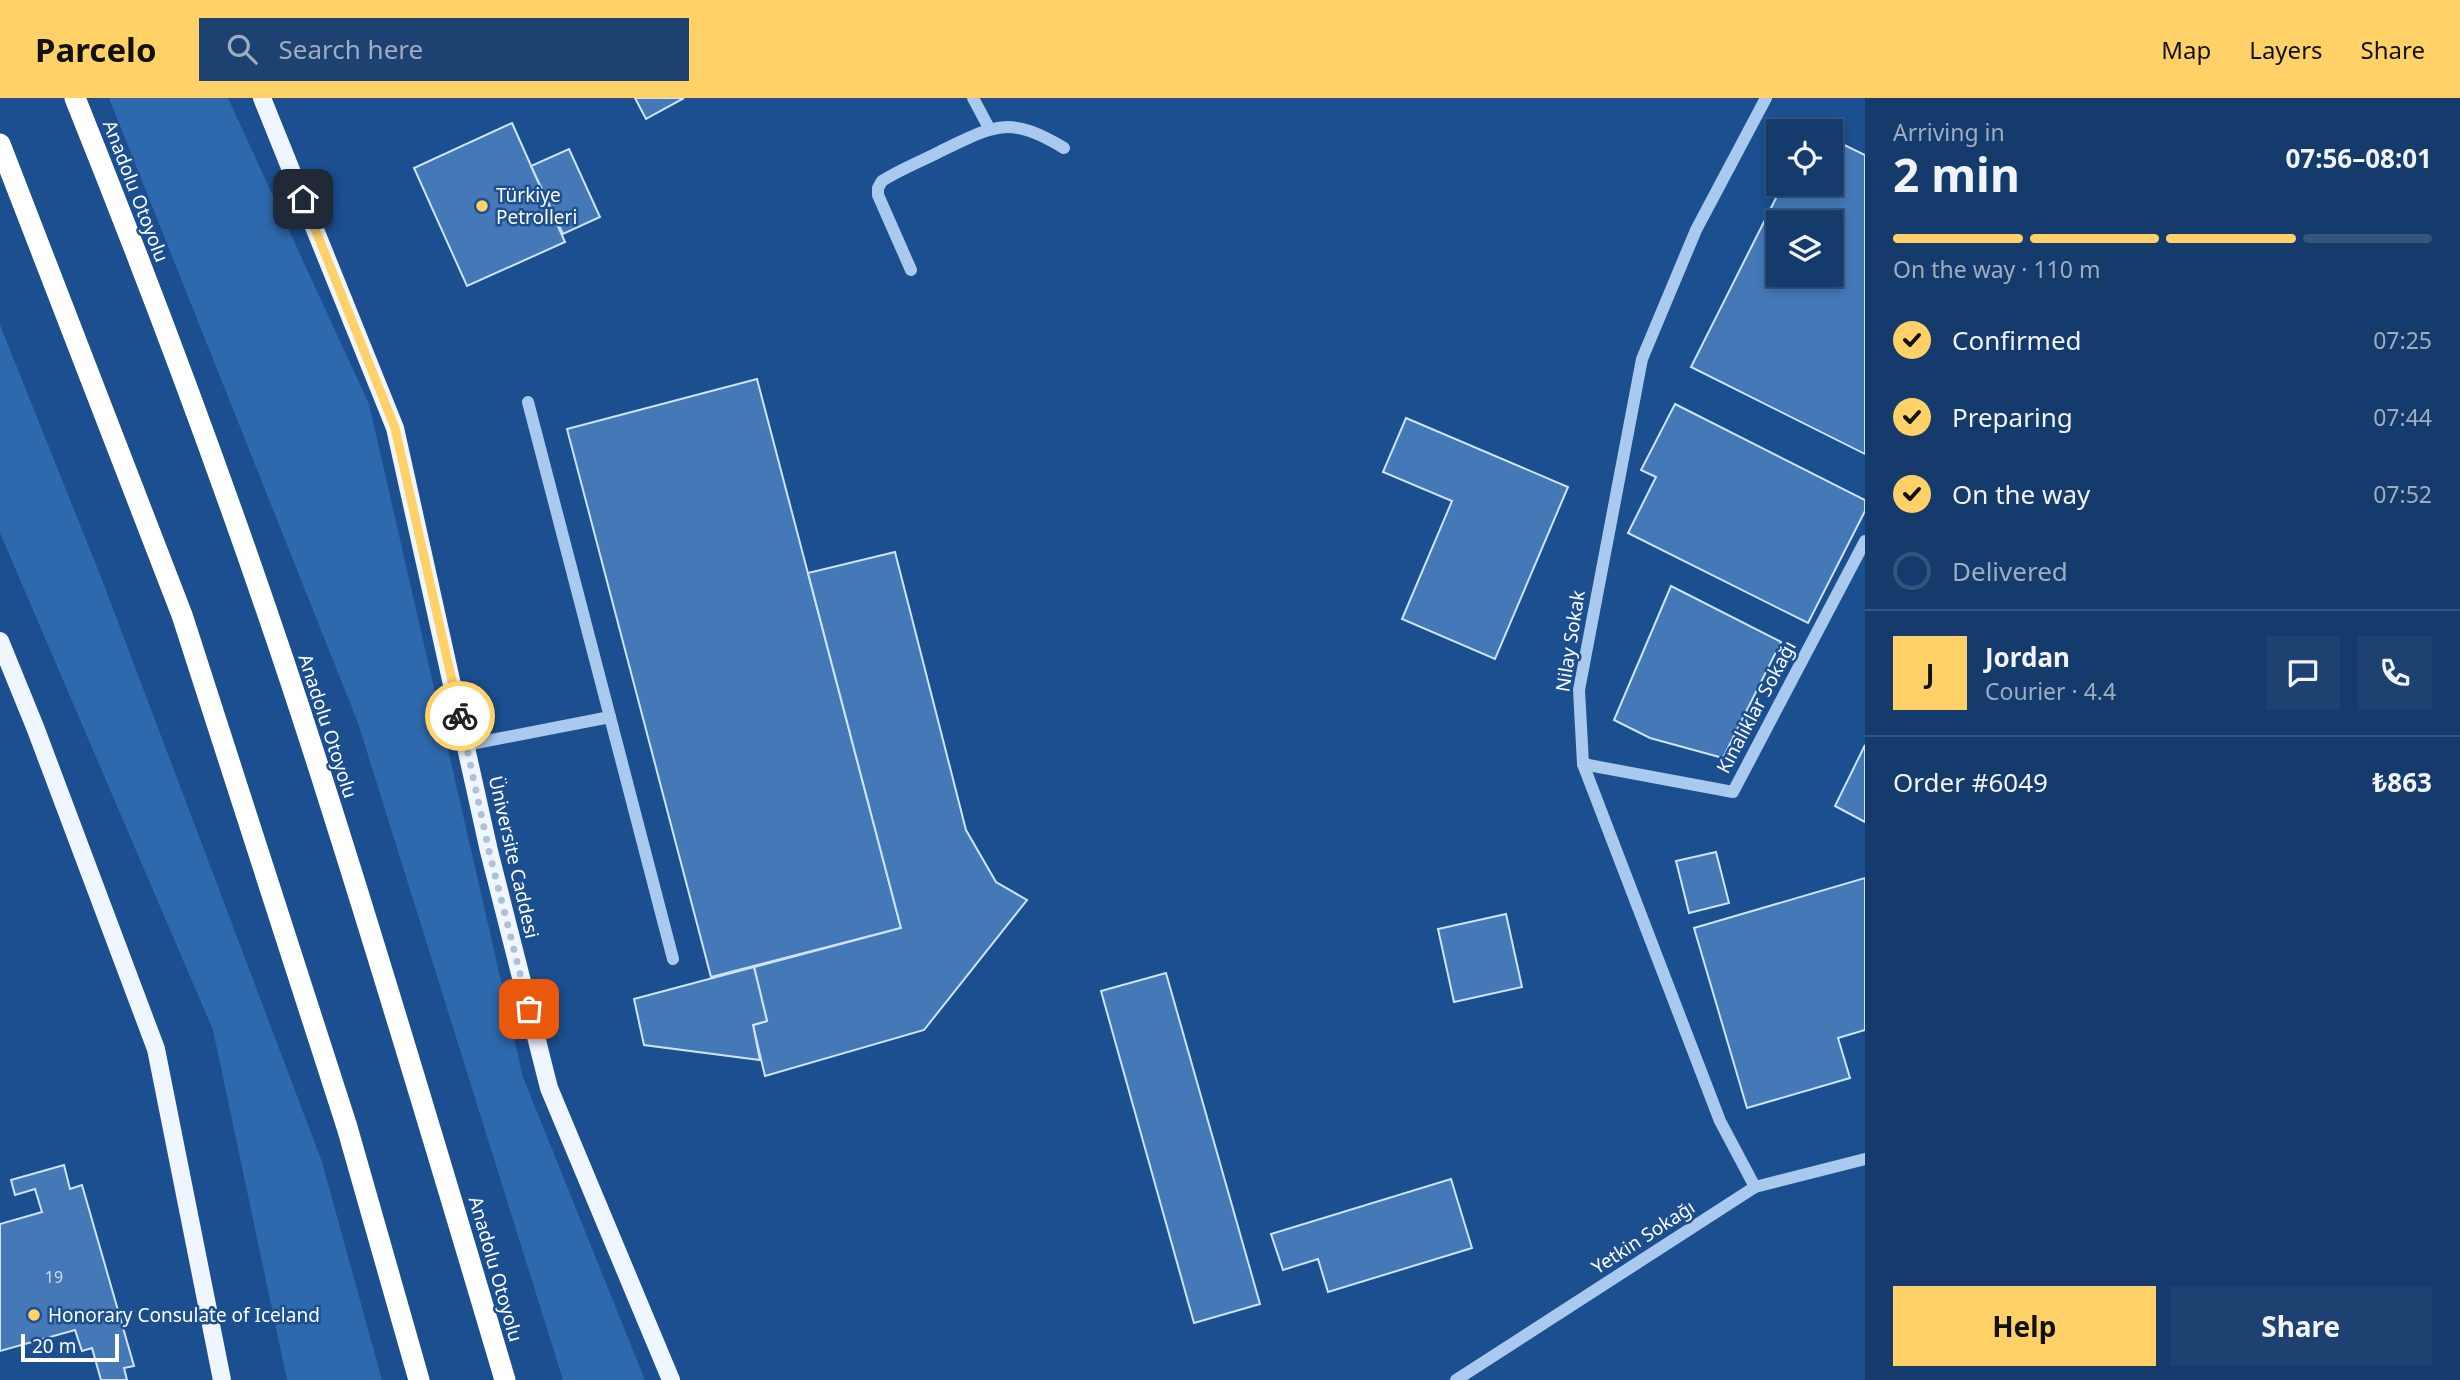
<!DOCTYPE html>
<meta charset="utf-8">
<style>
body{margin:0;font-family:"Noto Sans",sans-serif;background:#1d4271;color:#f1f3f6;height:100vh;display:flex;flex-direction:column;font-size:26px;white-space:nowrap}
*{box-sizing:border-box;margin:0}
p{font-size:23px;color:#9dadc1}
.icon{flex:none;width:38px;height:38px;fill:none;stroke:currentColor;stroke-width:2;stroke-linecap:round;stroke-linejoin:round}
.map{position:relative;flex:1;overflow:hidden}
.drawer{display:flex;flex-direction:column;background:#143b6b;width:595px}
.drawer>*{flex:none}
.tools{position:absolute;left:1766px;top:21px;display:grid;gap:14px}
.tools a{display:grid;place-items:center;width:77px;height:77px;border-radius:0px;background:#143b6b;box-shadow:0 4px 10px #0003,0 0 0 2px #33557e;font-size:35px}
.scale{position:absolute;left:21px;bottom:18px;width:98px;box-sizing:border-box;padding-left:7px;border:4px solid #fff;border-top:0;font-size:19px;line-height:24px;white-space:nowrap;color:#fff;-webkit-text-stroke:5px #1b4f8f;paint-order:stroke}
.pin{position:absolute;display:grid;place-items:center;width:60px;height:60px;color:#fff;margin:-30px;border-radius:14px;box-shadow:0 4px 10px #0006}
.courier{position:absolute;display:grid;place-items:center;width:70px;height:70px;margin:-35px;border:5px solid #ffd166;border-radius:50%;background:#fff;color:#222;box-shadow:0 2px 9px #0007}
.headline em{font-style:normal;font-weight:700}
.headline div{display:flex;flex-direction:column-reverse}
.headline{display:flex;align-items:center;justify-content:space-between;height:119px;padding:0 28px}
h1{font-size:46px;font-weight:700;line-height:52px}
.bar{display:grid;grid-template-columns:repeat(4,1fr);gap:10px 7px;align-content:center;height:84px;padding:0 28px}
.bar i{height:9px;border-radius:5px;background:#33557e}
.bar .selected{background:#ffd166}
.bar p{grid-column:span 4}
.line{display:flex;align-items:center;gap:18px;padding:0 28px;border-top:2px solid #33557e}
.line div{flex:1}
.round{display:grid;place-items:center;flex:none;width:74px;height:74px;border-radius:0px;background:#1d4271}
ol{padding:0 28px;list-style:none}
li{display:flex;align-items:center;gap:21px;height:77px}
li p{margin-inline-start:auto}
li .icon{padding:7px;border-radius:50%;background:#ffd166;color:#111;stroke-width:4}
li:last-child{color:#9dadc1}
li i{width:38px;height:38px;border:4px solid #33557e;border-radius:50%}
.action{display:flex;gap:14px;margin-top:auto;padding:14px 28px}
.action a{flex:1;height:80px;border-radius:0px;background:#ffd166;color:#111;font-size:28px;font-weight:700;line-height:80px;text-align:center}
.action a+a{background:#1d4271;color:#f1f3f6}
header{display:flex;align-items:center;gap:42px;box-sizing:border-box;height:98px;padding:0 35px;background:#ffd166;color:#111}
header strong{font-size:33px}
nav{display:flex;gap:38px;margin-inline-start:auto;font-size:24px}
.search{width:490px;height:63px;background:#1d4271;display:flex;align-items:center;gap:18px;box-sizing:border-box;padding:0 24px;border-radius:0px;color:#9dadc1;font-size:26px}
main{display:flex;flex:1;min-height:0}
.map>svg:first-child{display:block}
.green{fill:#2e69ad}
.building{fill:#4478b7;stroke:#cfe3fa;stroke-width:2;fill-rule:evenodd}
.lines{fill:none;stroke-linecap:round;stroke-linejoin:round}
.minor{stroke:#a9c9ee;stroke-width:12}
.major{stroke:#f0f6ff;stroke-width:18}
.highway{stroke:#fff;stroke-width:21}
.done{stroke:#afc1d8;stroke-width:7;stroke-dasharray:0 12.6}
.route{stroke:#ffd166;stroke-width:9}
.poi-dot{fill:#ffd166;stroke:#1b4f8f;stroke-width:2.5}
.labels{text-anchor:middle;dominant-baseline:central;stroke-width:5;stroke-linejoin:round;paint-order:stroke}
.number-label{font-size:16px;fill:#d0dded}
.street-label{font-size:19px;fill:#fff;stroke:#1b4f8f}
.poi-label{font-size:19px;fill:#fff;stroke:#1b4f8f;text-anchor:start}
</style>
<header>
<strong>Parcelo</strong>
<div class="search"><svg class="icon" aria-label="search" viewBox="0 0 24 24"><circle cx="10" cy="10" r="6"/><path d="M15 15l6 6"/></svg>Search here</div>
<nav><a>Map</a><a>Layers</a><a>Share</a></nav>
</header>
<main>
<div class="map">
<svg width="1865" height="1282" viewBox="0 0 1865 1282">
<rect width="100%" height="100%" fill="#1b4f8f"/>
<g class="green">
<path d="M 109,0 L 228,0 L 369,306 L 523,979 L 645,1282 L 563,1282 L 358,625 Z"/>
<path d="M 0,227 L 101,479 L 322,1064 L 382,1282 L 287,1282 L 213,932 L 0,435 Z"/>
</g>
<g class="building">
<path d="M 635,0 L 684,0 L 646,21 Z"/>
<path d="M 512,25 L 565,144 L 467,188 L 414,70 Z"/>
<path d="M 1830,40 L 1865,57 L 1865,356 L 1691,269 L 1783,86 L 1830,86 ZM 1778,124 L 1830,124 L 1830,177 L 1778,177 Z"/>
<path d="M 569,51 L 600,119 L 563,136 L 531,68 Z"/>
<path d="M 757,281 L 901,830 L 711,879 L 567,331 Z"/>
<path d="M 1675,306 L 1865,402 L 1865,413 L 1808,525 L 1628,435 L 1656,379 L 1641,372 Z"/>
<path d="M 1406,320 L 1568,389 L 1495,561 L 1402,521 L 1452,403 L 1383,374 Z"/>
<path d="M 895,454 L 966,732 L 996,784 L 1027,802 L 924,932 L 765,978 L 753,927 L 767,923 L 754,869 L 901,830 L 808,475 Z"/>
<path d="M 1671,488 L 1781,544 L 1723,660 L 1650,640 L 1614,622 Z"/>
<path d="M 1865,647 L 1865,724 L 1835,708 Z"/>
<path d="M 1716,754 L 1729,805 L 1689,815 L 1676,763 Z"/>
<path d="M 1865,780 L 1865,932 L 1838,940 L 1850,980 L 1747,1010 L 1694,830 Z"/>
<path d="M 1506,816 L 1522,889 L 1454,904 L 1438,831 Z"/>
<path d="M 754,869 L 767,923 L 753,927 L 760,962 L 644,947 L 634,901 Z"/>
<path d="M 1166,875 L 1260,1206 L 1194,1225 L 1101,893 Z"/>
<path d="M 64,1067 L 70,1091 L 82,1087 L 134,1268 L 124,1270 L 127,1282 L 101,1282 L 92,1250 L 82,1253 L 75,1232 L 0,1253 L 0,1126 L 42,1114 L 35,1091 L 15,1097 L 11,1082 Z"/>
<path d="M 1451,1081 L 1472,1150 L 1328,1194 L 1318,1161 L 1283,1172 L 1271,1136 Z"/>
</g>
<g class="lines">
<g class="minor">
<path d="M 973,0 L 989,30"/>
<path d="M 911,172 L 878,97 L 878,90 L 882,83 C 901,71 922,63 941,53 C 995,27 1009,17 1064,50"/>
<path d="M 528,304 L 673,861"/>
<path d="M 466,647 L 610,619"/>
<path d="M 1583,666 L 1733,694 L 1865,443"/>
<path d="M 1755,1089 L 1720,1023 L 1583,666 L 1579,592 L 1642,261 L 1696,132 L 1766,0"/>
<path d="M 1456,1282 L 1755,1089 L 1865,1061"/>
</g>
<g class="major">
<path d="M 262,0 L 395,330 L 489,753 L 549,990 L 671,1282"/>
<path d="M 0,543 L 35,629 L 156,951 L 222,1282"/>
</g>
<g class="highway">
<path d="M 75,0 C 167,229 253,461 327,696 C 389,891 447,1086 505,1282"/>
<path d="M 0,46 L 182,517 L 347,1029 L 419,1282"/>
</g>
</g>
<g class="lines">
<path class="done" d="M 460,618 L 489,753 L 529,911"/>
<path class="route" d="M 303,101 L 395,330 L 460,618"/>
</g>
<g class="poi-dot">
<circle cx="482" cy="108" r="7"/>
<circle cx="34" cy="1217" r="7"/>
</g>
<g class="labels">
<g class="number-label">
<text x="54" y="1179">19</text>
</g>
<g class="street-label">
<text transform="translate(136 93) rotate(69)">Anadolu Otoyolu</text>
<text transform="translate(1570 543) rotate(-81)">Nilay Sokak</text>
<text transform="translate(1756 609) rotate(-62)">Kınalıklar Sokağı</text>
<text transform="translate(328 628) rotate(72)">Anadolu Otoyolu</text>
<text transform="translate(514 759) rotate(77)">Üniversite Caddesi</text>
<text transform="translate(1643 1139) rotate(-33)">Yetkin Sokağı</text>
<text transform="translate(496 1171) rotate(74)">Anadolu Otoyolu</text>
</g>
<g class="poi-label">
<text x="496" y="97">Türkiye<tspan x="496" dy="22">Petrolleri</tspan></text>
<text x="48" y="1217">Honorary Consulate of Iceland</text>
</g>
</g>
</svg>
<div class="tools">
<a><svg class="icon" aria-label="locate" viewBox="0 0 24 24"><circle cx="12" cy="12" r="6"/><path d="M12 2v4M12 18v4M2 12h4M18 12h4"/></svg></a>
<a><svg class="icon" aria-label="layers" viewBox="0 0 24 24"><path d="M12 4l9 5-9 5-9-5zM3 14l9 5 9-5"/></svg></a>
</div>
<div class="scale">20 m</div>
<div class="pin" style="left:529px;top:911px;background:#ea580c"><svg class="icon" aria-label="bag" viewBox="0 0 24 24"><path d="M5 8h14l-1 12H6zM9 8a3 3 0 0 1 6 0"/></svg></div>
<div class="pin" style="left:303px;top:101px;background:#1f2937"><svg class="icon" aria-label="home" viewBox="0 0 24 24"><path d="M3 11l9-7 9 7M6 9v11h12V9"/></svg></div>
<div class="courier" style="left:460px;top:618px"><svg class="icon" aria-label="bike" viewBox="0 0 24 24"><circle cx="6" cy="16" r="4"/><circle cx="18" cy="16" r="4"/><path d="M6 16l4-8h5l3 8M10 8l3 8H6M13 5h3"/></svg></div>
</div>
<section class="drawer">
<div class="headline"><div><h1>2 min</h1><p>Arriving in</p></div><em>07:56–08:01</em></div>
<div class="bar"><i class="selected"></i><i class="selected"></i><i class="selected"></i><i></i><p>On the way · 110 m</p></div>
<ol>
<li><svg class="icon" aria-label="check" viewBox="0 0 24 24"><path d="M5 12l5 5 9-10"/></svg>Confirmed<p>07:25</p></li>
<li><svg class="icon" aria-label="check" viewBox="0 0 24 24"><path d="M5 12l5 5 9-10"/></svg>Preparing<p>07:44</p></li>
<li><svg class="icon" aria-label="check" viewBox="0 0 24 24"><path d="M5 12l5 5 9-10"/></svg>On the way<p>07:52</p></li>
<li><i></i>Delivered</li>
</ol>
<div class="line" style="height:126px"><b class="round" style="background:#ffd166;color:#111">J</b><div><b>Jordan</b><p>Courier · 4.4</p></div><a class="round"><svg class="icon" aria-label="chat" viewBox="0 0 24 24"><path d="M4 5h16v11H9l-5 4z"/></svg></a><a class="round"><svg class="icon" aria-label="phone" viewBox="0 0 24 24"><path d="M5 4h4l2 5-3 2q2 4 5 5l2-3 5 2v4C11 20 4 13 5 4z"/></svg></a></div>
<div class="line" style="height:91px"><div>Order #6049</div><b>₺863</b></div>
<div class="action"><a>Help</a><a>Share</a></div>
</section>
</main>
